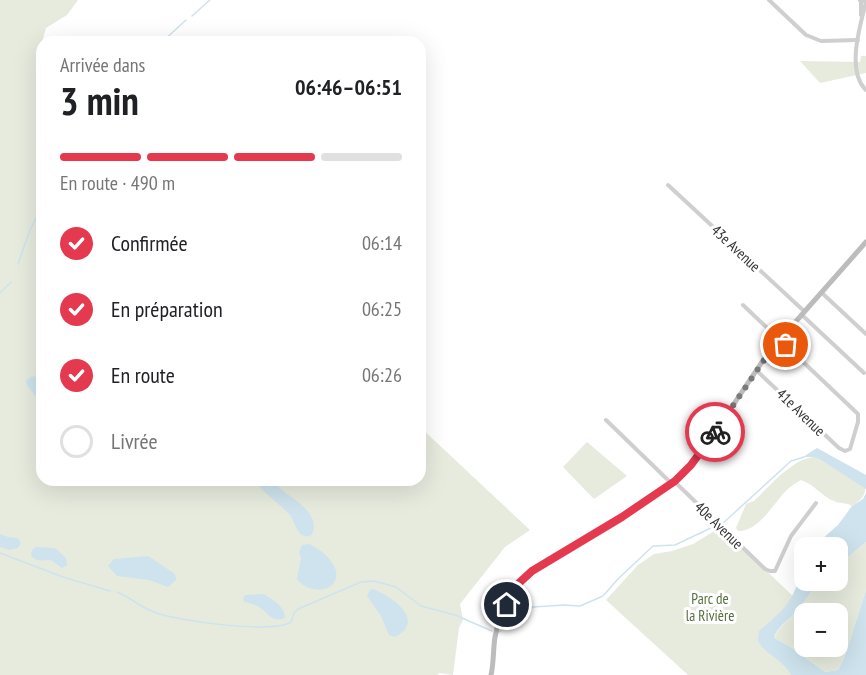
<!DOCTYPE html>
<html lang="fr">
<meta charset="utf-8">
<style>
body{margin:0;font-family:"PT Sans Narrow",sans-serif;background:#f6f6f6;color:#202124;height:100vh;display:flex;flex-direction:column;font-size:22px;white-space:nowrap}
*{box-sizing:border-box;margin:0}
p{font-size:20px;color:#757577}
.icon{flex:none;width:33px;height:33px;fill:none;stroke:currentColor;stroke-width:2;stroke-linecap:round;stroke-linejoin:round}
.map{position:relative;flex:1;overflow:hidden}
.panel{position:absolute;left:36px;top:36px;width:390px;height:450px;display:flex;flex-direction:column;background:#fff;border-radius:18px;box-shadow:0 6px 24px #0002}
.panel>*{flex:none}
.fabs{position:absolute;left:794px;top:537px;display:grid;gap:12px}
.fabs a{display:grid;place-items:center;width:54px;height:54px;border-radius:12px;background:#fff;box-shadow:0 6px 24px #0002;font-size:30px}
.pin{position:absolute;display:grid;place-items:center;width:51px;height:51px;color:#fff;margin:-26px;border:3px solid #fff;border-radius:50%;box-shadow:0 2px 6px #0007}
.courier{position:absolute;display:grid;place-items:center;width:60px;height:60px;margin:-30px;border:4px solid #e53950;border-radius:50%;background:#fff;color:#222;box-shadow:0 2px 8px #0007}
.summary em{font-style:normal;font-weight:700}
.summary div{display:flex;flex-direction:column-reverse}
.summary{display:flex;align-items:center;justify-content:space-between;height:102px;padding:0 24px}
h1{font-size:39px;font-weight:700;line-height:45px}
.bar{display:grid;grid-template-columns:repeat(4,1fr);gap:9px 6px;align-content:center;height:72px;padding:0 24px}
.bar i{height:8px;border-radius:4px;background:#e0e0e0}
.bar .on{background:#e53950}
.bar p{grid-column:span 4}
ol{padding:0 24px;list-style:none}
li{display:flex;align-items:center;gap:18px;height:66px}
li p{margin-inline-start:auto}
li .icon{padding:6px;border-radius:50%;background:#e53950;color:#fff;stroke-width:4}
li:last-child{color:#757577}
li i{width:33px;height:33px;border:3px solid #e0e0e0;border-radius:50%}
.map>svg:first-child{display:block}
.green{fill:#e6ebde;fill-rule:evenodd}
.water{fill:#cee3ed}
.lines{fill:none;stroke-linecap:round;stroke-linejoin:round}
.stream{stroke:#cee3ed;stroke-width:1.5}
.minor{stroke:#cfcfcf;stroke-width:4}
.tertiary{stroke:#cfcfcf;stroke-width:4.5}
.secondary{stroke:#bcbcbc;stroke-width:5}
.done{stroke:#7a7a7a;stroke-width:6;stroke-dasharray:0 10.8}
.route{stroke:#e53950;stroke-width:8}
.labels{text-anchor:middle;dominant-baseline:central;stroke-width:6;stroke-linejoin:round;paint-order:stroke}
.street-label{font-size:15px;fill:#323232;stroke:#fff}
.park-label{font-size:15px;fill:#586f3f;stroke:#fff}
</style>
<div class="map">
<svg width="866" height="675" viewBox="0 0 866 675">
<rect width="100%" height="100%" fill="#fff"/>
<g class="green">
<path d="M 0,0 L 78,0 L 67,15 L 46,28 L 42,42 L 42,480 L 420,480 L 420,427 L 530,530 L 505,547 L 460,604 L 463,620 L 459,628 L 453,675 L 439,673 L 438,675 L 0,675 Z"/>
<path d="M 861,56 L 866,56 L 866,73 L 820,83 L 800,61 L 860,62 Z"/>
<path d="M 587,442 L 627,476 L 594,499 L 563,467 Z"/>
<path d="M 813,457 L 821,460 L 865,487 C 866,497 859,501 852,506 C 846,502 840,504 834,501 C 821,496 817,486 801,480 C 797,483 792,485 789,488 C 774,501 760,532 738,531 L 736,528 L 746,504 L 754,501 C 770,486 791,460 813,457 Z"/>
<path d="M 721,527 L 797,600 L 767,636 L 801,675 L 688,675 L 606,600 L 638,565 L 654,554 L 672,551 L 693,544 Z"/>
<path d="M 866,542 L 866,590 L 845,656 L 838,670 L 825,672 L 789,646 L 774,638 C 779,624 792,619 800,608 C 807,598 812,589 821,581 L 837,580 L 837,566 ZM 804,614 L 837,614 L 837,646 L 804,646 Z"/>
</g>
<g class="water">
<path d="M 35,376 L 42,382 L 42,405 L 27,385 L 26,381 L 30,377 Z"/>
<path d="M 817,448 L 866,475 L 866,489 L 821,460 L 813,457 L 803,457 Z"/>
<path d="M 254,480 L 273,480 C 282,495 303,500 312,518 C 316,526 314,541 302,535 C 297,532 294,521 290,515 C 279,503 263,493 254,480 Z"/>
<path d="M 866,493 L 866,542 L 837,566 L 837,548 L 813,547 L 838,525 L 852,506 L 863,499 Z"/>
<path d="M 0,534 L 8,537 L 18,538 L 21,543 L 18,548 L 9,550 L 0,547 Z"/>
<path d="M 309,544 C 321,549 344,567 334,583 C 325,594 304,590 297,579 L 301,558 L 299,552 L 302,545 Z"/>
<path d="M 36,547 L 55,548 L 66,558 L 67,565 L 62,568 L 51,560 C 44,560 36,563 31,555 L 32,550 Z"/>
<path d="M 148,556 L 175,574 L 176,580 L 168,587 L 149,580 L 117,576 L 108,566 L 114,559 Z"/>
<path d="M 804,563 L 804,580 L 821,581 C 812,589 807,598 800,608 C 792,619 778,624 774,638 L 789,646 L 825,672 L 838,670 L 845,656 L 866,590 L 866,675 L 791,675 C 783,659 766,656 758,641 L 759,631 C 789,606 793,601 804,563 Z"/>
<path d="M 373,589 C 392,596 427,621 395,637 L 389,635 L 381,616 L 367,596 L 370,590 Z"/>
<path d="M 263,594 C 272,599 285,606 285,618 C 271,623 269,613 259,607 C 254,604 248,603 244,602 L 243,598 L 245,595 Z"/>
</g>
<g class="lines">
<g class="stream">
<path d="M 192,16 L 210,0"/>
<path d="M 162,42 L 186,20"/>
<path d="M 18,264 L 30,230 L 42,207"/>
<path d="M 0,293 L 11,282"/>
<path d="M 722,524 L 791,461 L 804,457"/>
<path d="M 0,553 L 63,577 L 110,591"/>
<path d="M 117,592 C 130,597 140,607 154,612 C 176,621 272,634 291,622 L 294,613 L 298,609 L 361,582 L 374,581 L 396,587 L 421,606 L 455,615 L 492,631"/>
<path d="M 520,616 L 533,607 L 564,605 L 580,606 L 603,596 L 618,579 L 653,546 L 675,545 L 715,526"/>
<path d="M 499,632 L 518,618"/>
</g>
<g class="minor">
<path d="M 769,0 L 806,35 L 821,41 L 858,40"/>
<path d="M 866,2 C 860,26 846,71 866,90"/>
<path d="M 861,15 L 861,1"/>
<path d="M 668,185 L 805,312"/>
<path d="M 822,293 L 866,334"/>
<path d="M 743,305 L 858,414 L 858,422 L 850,449 L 845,451 L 839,448 L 756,370"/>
<path d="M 802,315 L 864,373"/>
<path d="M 606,420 L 669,481 L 677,484 L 765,569 L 770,571 L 775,571 L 791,536 L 816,503"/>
</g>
<path class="tertiary" d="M 860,0 L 866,1"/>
<path class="secondary" d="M 491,675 C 494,662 493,649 495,637 C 500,609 517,581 540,566 L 628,513 L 672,484 L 684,474 L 699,456 L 768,353 L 866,242"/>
</g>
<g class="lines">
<path class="done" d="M 715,432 L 771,350 L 780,340 L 786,345"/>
<path class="route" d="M 507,605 L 519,583 L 532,571 L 622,517 L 675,481 L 691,465 L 715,432"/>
</g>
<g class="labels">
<g class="street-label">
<text transform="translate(736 248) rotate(43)">43e Avenue</text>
<text transform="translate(801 412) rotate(44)">41e Avenue</text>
<text transform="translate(719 525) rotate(44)">40e Avenue</text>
</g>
<g class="park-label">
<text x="710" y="598">Parc de<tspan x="710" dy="17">la Rivière</tspan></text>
</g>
</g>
</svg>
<div class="fabs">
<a>+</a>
<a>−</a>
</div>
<div class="pin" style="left:786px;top:345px;background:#ea580c"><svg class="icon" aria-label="bag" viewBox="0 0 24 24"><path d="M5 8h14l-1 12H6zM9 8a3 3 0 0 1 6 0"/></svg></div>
<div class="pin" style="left:507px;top:605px;background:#1f2937"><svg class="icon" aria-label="home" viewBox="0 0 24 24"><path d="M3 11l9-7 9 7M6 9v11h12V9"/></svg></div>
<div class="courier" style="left:715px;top:432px"><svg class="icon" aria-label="bike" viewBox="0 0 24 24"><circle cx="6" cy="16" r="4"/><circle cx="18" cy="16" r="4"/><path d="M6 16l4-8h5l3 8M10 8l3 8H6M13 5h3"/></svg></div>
<section class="panel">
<div class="summary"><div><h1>3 min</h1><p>Arrivée dans</p></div><em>06:46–06:51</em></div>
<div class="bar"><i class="on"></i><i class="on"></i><i class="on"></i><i></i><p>En route · 490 m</p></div>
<ol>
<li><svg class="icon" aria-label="check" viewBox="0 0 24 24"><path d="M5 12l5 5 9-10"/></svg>Confirmée<p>06:14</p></li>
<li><svg class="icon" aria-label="check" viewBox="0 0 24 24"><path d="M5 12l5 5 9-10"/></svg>En préparation<p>06:25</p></li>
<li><svg class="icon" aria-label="check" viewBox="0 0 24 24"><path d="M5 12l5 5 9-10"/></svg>En route<p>06:26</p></li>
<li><i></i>Livrée</li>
</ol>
</section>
</div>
